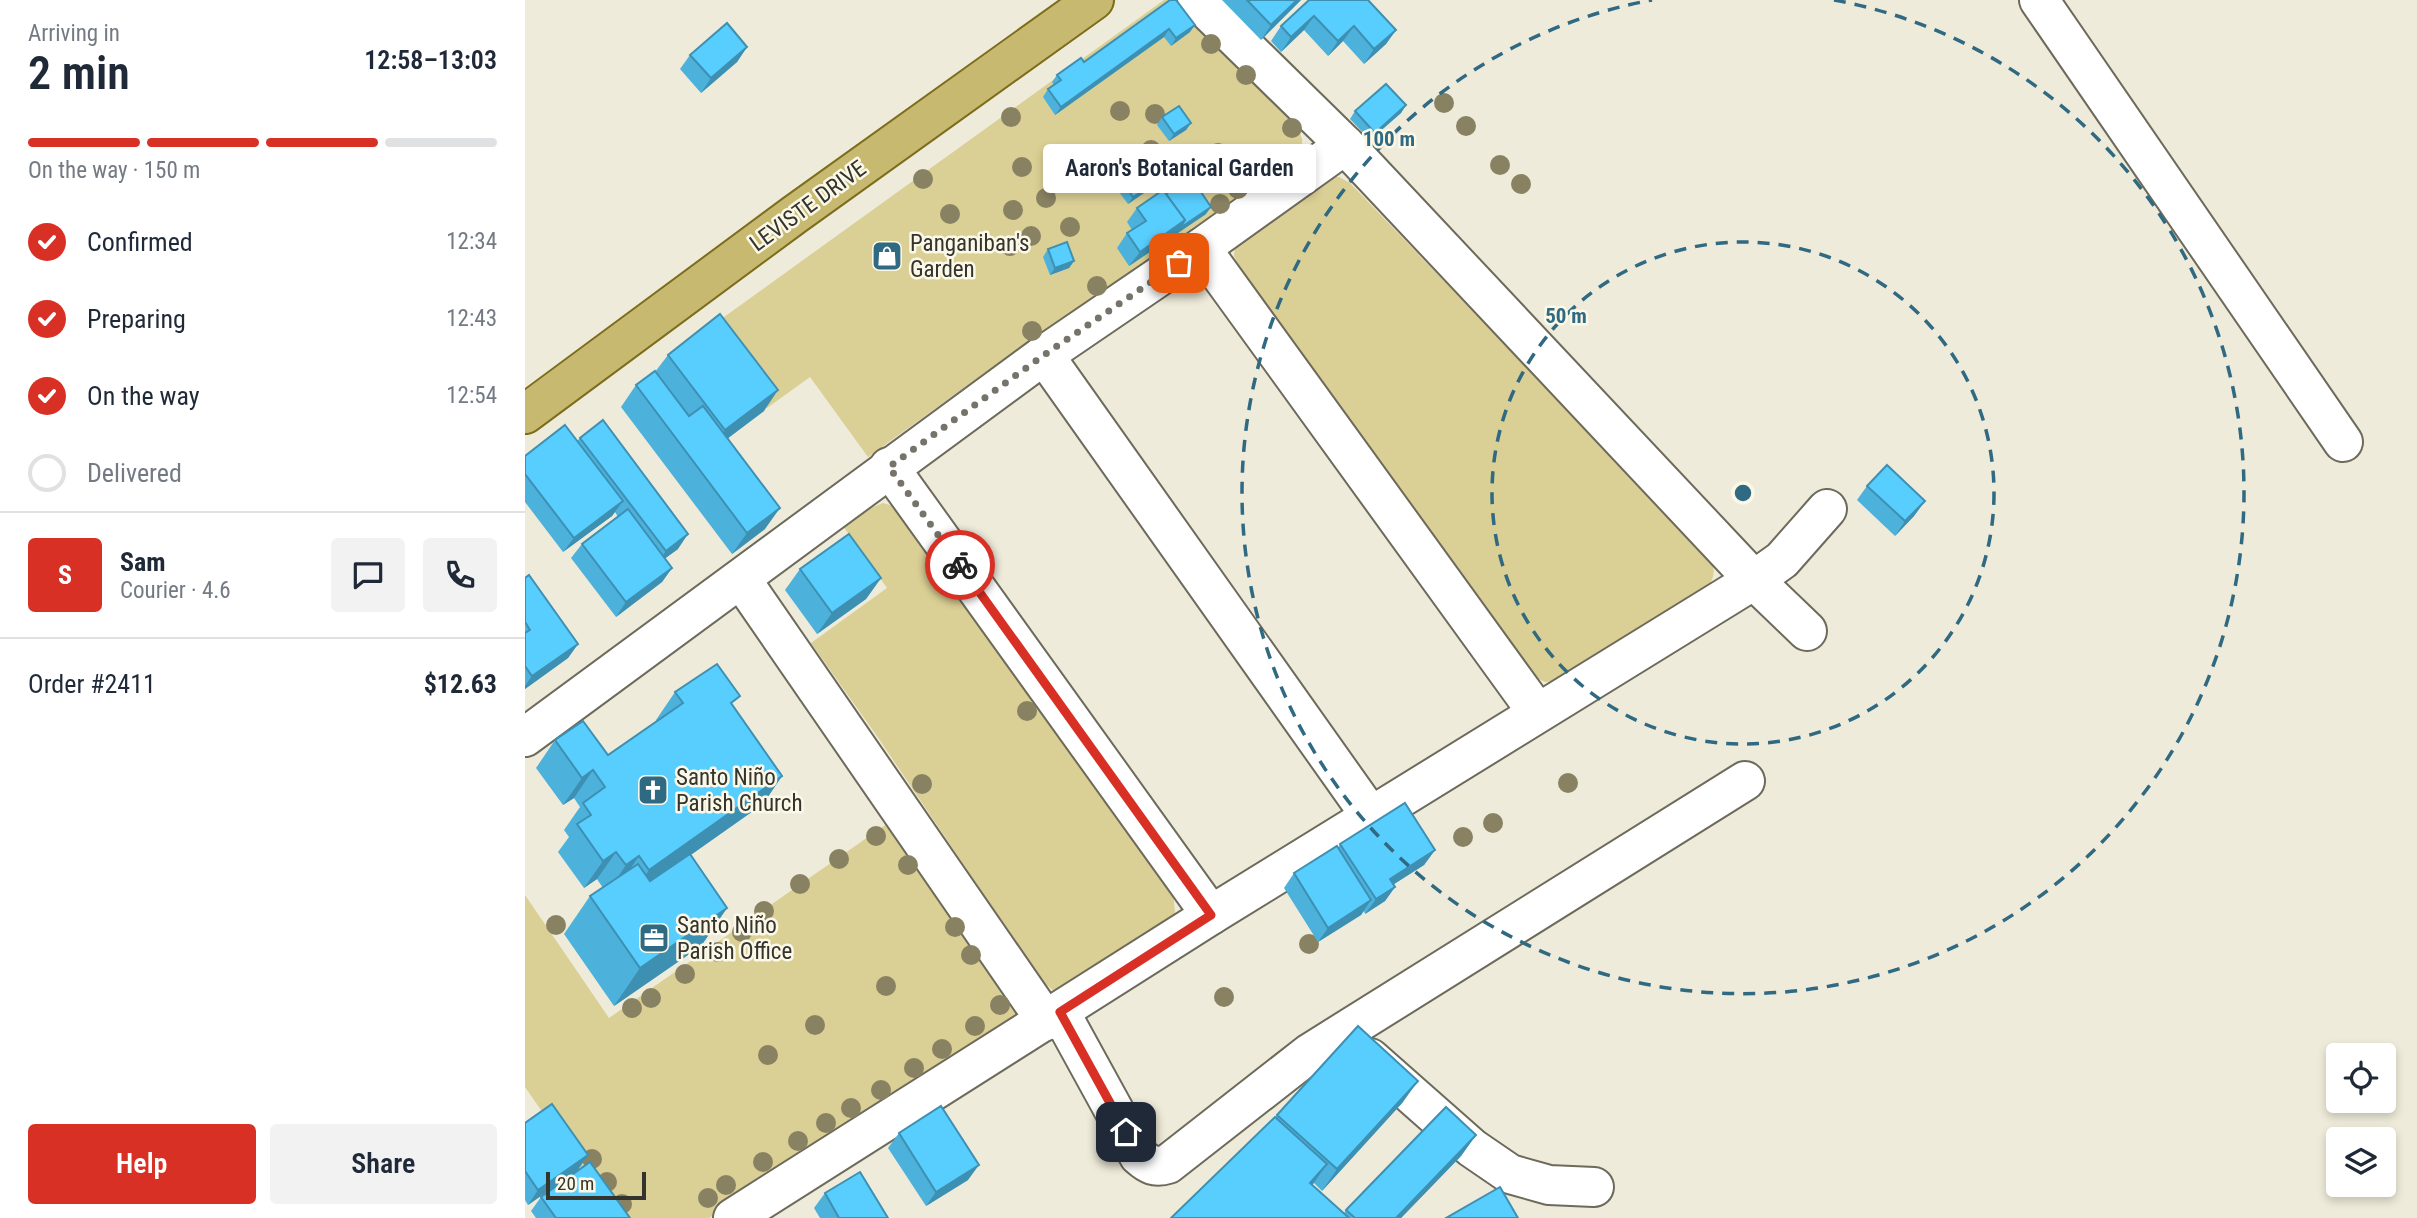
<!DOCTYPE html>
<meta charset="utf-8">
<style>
body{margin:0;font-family:"Roboto Condensed",sans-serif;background:#f2f2f3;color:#1f2937;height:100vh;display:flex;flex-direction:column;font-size:26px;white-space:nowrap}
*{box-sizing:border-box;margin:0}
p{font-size:23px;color:#747a83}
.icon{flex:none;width:38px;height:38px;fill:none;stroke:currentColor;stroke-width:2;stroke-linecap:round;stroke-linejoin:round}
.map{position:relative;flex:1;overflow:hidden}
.panel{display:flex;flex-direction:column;background:#fff;width:525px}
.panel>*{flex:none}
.buttons{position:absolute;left:1801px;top:1043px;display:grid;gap:14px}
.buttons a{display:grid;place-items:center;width:70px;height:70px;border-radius:7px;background:#fff;box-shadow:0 4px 10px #0003;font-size:35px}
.scale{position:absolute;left:21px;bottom:18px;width:100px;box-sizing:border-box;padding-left:7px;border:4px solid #34332d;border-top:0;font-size:19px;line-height:24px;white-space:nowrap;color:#34332d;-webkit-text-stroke:5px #fbf8e7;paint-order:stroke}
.pin{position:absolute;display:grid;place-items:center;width:60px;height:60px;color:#fff;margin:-30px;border-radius:14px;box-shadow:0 4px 10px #0006}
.courier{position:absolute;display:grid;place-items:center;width:70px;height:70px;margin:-35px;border:5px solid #d93025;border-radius:50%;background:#fff;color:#222;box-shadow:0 2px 9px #0007}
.bubble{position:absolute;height:49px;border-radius:7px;background:#fff;box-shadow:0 4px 10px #0003;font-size:23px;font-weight:600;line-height:49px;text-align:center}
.summary em{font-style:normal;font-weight:600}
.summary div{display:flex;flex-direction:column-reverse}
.summary{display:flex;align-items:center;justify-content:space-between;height:119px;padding:0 28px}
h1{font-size:46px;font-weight:600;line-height:52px}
.bar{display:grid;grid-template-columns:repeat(4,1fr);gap:10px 7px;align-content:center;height:84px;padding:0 28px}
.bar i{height:9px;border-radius:5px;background:#e0e1e3}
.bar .active{background:#d93025}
.bar p{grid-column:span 4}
.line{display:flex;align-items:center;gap:18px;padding:0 28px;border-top:2px solid #e0e1e3}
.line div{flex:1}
.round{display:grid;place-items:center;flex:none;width:74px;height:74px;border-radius:7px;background:#f2f2f3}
ol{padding:0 28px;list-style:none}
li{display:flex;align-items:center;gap:21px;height:77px}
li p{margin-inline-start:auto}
li .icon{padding:7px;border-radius:50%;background:#d93025;color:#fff;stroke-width:4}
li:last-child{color:#747a83}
li i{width:38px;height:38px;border:4px solid #e0e1e3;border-radius:50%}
.action{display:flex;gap:14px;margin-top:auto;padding:14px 28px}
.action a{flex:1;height:80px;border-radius:7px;background:#d93025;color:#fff;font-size:28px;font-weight:600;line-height:80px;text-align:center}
.action a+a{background:#f2f2f3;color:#1f2937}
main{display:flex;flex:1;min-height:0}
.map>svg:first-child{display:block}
.green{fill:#dacf94}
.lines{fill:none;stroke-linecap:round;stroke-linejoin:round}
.minor-casing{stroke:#6d6a5b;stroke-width:42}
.major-casing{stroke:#7b6d1b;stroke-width:42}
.minor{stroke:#fff;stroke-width:38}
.major{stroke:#c7ba70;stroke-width:38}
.tree{fill:#898262}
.wall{fill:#4cb1db}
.shaded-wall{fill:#3e90b2}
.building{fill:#58ceff;stroke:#3e90b2;stroke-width:2}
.done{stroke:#75736a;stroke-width:7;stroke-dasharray:0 12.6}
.route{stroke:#d93025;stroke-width:9}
.ring{fill:none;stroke:#2f6982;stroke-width:3.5;stroke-dasharray:12 9}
.labels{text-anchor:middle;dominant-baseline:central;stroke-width:5;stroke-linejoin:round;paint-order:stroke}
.street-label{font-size:23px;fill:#34332d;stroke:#fbf8e7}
.poi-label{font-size:23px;fill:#34332d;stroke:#fbf8e7;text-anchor:start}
.centre{fill:#2f6982;stroke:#fbf8e7;stroke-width:3.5}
.ring-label{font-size:21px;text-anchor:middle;font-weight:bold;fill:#2f6982;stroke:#fbf8e7;stroke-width:5;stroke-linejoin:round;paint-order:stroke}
</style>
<main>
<section class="panel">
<div class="summary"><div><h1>2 min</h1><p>Arriving in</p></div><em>12:58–13:03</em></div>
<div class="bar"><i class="active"></i><i class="active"></i><i class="active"></i><i></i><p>On the way · 150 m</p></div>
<ol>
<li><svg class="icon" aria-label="check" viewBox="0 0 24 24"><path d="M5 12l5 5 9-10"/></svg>Confirmed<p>12:34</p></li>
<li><svg class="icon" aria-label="check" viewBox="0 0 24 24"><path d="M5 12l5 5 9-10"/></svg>Preparing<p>12:43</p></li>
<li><svg class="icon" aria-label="check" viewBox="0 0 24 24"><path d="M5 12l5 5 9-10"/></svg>On the way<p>12:54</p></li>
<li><i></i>Delivered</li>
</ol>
<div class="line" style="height:126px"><b class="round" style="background:#d93025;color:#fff">S</b><div><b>Sam</b><p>Courier · 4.6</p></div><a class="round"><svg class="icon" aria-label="chat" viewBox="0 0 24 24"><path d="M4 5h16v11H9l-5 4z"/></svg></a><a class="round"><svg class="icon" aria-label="phone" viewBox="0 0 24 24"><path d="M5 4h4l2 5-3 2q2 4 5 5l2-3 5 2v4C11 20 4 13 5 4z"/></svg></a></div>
<div class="line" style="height:91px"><div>Order #2411</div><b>$12.63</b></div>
<div class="action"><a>Help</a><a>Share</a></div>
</section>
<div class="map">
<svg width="1892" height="1218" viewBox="0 0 1892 1218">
<rect width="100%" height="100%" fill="#eeebda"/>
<g class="green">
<path d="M 639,0 L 650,0 L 757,105 L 773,127 L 777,139 L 777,152 L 771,161 L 505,340 L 343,457 L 285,377 L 242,408 L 181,330 Z"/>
<path d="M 806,177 L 814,177 L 825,183 L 1184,557 C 1191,570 1190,577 1182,588 L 1030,681 L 1020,682 L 1005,675 L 722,281 L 709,256 L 710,244 Z"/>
<path d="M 358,503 L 368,506 L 385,525 L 648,894 L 650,912 L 645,927 L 540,995 L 529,991 L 517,981 L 354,739 L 286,643 L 362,588 L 318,526 L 341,510 Z"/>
<path d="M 366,821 L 492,1003 L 492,1018 L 184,1218 L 91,1218 L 0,1087 L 0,895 L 84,1018 Z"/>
</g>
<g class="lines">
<g class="minor-casing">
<g id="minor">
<path d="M 1514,0 L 1818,442"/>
<path d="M 676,248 L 1012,712"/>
<path d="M 519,355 L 845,815"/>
<path d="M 364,467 L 686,915"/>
<path d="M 216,579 L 521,1021"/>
<path d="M 1282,631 L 1229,580 L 1257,560 L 1302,509"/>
<path d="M 0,737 L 519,355 L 676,248 L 820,145"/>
<path d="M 535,1012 L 614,1156 C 624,1165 630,1168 643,1164 L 785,1053 L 1220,781"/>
<path d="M 845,1058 L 947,1148 L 985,1174 L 1024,1185 L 1069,1187"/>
<path d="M 208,1218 L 686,915 L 1229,580 L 820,145 L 672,0"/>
</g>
</g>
<g class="major-casing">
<path id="major" d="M 0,414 L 269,215 L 569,0"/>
</g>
<use href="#minor" class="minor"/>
<use href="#major" class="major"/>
</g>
<g class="tree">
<circle cx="686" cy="44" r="10"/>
<circle cx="721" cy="75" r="10"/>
<circle cx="919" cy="103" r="10"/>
<circle cx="595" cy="111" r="10"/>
<circle cx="630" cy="114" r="10"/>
<circle cx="486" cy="117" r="10"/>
<circle cx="941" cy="126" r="10"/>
<circle cx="767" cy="128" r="10"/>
<circle cx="626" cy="150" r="10"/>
<circle cx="693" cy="153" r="10"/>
<circle cx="975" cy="165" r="10"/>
<circle cx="497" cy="167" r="10"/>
<circle cx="741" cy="170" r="10"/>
<circle cx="398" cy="179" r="10"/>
<circle cx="996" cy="184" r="10"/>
<circle cx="713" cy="189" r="10"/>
<circle cx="521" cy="198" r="10"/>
<circle cx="695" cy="204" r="10"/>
<circle cx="488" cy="210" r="10"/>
<circle cx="425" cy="214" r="10"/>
<circle cx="545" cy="227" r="10"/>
<circle cx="506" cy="236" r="10"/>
<circle cx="485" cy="246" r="10"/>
<circle cx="572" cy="286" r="10"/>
<circle cx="507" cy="331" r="10"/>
<circle cx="502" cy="711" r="10"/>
<circle cx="1043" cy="783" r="10"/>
<circle cx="397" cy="784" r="10"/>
<circle cx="968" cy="823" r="10"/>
<circle cx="351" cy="836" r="10"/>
<circle cx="938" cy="837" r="10"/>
<circle cx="314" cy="859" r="10"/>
<circle cx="383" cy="865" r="10"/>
<circle cx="275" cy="884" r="10"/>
<circle cx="239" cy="911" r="10"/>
<circle cx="31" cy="925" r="10"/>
<circle cx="430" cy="927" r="10"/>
<circle cx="217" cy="932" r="10"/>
<circle cx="784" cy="944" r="10"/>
<circle cx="193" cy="952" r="10"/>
<circle cx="446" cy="955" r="10"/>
<circle cx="160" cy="974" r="10"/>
<circle cx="361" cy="986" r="10"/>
<circle cx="699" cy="997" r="10"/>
<circle cx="126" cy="998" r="10"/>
<circle cx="475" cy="1005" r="10"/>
<circle cx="107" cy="1008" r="10"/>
<circle cx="290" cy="1025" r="10"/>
<circle cx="450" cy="1026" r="10"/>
<circle cx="417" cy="1049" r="10"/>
<circle cx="243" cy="1055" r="10"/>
<circle cx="389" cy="1068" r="10"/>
<circle cx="356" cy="1090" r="10"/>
<circle cx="326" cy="1108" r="10"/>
<circle cx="301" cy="1123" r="10"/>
<circle cx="273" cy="1141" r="10"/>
<circle cx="67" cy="1159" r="10"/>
<circle cx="238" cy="1162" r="10"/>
<circle cx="82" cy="1182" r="10"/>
<circle cx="201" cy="1185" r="10"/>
<circle cx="183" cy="1198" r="10"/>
<circle cx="97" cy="1204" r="10"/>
</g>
<g class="wall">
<path d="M 645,0 L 665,32 L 646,46 L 639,37 L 530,115 L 518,97 L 523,89 L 529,85 L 527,82 L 532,75 L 559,62 Z"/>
<path d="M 697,0 L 776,0 L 736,40 Z"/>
<path d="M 784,0 L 871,30 L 861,44 L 839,64 L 818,41 L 803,56 L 779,30 L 756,52 L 746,41 L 756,26 Z"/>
<path d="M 222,47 L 212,62 L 176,93 L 155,69 L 165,55 Z"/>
<path d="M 881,105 L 876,113 L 845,140 L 825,119 L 830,111 Z"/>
<path d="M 637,117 L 666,123 L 661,130 L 644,141 L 632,125 Z"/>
<path d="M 597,180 L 625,186 L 619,193 L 603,204 L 591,188 Z"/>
<path d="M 641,194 L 681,214 L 604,266 L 592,248 L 602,233 L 607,230 L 602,222 L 612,208 Z"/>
<path d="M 523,249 L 549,261 L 544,268 L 525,275 L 518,257 Z"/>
<path d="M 143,355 L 239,411 L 203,438 L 240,529 L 207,554 L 96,407 L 111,385 L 130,372 Z"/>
<path d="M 55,438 L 153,549 L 140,558 L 147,568 L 137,582 L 91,617 L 46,558 L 57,544 L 93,517 L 90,512 L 87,516 L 38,552 L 0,502 L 0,456 L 52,441 Z"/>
<path d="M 1342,486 L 1400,501 L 1389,516 L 1370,536 L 1332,500 Z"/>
<path d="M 275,569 L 356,578 L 341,599 L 292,634 L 260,590 Z"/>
<path d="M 0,578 L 53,644 L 43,658 L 0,689 Z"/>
<path d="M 150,692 L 208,706 L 257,776 L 238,804 L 165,855 L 202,908 L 176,946 L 89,1006 L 39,934 L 65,896 L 78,888 L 72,879 L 59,888 L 33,852 L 44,837 L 39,830 L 55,807 L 49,798 L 38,805 L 11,768 L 30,740 L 83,755 L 132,721 L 131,720 Z"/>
<path d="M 815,844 L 910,850 L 899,865 L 869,884 L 870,887 L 860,901 L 840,914 L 839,911 L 836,915 L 793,942 L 759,888 L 769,873 L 813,848 Z"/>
<path d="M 878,1102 L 797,1191 L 789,1183 L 787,1185 L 819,1213 L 821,1210 L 951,1135 L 936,1156 L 876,1218 L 646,1218 L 752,1115 Z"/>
<path d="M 0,1123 L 53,1170 L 3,1205 L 0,1200 Z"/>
<path d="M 374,1133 L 443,1180 L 401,1206 L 363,1148 Z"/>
<path d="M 300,1193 L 363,1218 L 295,1218 L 289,1208 Z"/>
<path d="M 16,1197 L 105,1218 L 11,1218 L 6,1211 Z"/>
</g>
<g class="shaded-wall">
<path d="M 772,0 L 776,0 L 736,40 L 746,25 Z"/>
<path d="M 789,16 L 779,30 L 756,52 L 766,37 Z"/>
<path d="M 670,25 L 665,32 L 646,46 L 651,38 Z"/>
<path d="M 829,26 L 818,41 L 803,56 L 813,41 Z"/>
<path d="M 644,29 L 639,37 L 530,115 L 536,107 Z"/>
<path d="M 871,30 L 861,44 L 839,64 L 849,49 Z"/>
<path d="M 222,47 L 212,62 L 176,93 L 186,78 Z"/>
<path d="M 881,105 L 876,113 L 845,140 L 850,133 Z"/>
<path d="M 666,123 L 661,130 L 644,141 L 649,134 Z"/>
<path d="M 625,186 L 619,193 L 603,204 L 608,197 Z"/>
<path d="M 686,207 L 681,214 L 604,266 L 615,252 L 660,220 Z"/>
<path d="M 549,261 L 544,268 L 525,275 L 530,268 Z"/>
<path d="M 253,390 L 239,411 L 186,451 L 200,430 Z"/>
<path d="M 98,501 L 87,516 L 38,552 L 49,538 Z"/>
<path d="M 1400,501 L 1389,516 L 1370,536 L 1380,521 Z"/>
<path d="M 255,508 L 240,529 L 207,554 L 222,533 Z"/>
<path d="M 163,534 L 153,549 L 130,566 L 141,551 Z"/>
<path d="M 147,568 L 137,582 L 91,617 L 101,602 Z"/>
<path d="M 356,578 L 341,599 L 292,634 L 307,613 Z"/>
<path d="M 53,644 L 43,658 L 0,689 L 0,686 L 7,676 Z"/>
<path d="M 68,770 L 49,798 L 38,805 L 57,778 Z"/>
<path d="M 257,776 L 238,804 L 105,898 L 124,870 Z"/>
<path d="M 910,850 L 899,865 L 855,893 L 865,879 Z"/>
<path d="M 91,852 L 72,879 L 59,888 L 78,861 Z"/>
<path d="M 114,856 L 95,884 L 82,893 L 101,865 Z"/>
<path d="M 870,887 L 860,901 L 840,914 L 851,899 Z"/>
<path d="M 846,900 L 836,915 L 793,942 L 803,928 Z"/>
<path d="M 202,908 L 176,946 L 89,1006 L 115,968 Z"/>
<path d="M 893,1081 L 878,1102 L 797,1191 L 812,1169 Z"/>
<path d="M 951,1135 L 936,1156 L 876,1218 L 871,1218 Z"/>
<path d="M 63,1155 L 53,1170 L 3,1205 L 13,1190 Z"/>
<path d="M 802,1164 L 783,1191 L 785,1183 Z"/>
<path d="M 454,1165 L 443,1180 L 401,1206 L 411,1192 Z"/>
</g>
<g class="building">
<path d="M 645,0 L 651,0 L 670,25 L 651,38 L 644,29 L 536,107 L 523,89 L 536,80 L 532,75 L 556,58 L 559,62 Z"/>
<path d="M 722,0 L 772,0 L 746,25 Z"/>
<path d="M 784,0 L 843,0 L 871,30 L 849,49 L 829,26 L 813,41 L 789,16 L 766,37 L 756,26 Z"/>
<path d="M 202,23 L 222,47 L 186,78 L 165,55 Z"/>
<path d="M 861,84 L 881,105 L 850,133 L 830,111 Z"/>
<path d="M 654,106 L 666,123 L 649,134 L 637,117 Z"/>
<path d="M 613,169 L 625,186 L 608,197 L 597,180 Z"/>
<path d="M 666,177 L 686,207 L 655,228 L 660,220 L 641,194 Z"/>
<path d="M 638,190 L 660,220 L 615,252 L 602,233 L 621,221 L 612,208 Z"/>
<path d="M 542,242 L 549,261 L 530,268 L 523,249 Z"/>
<path d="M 195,314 L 253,390 L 200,430 L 143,355 Z"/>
<path d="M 130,371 L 164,416 L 178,406 L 255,508 L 222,533 L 111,385 Z"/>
<path d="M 78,420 L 163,534 L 141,551 L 55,438 Z"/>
<path d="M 40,425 L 98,501 L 49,538 L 0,474 L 0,456 Z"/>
<path d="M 1362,465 L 1400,501 L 1380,521 L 1342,486 Z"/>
<path d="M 103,509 L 147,568 L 101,602 L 57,544 Z"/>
<path d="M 324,534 L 356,578 L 307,613 L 275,569 Z"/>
<path d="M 4,575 L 53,644 L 7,676 L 0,666 L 0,633 L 5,630 L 0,622 L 0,578 Z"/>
<path d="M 192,664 L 215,696 L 206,703 L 257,776 L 124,870 L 114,856 L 101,865 L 91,852 L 78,861 L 52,824 L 66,815 L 58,803 L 80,787 L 68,770 L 57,778 L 30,740 L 58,721 L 83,755 L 158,703 L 150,692 Z"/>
<path d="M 880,803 L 910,850 L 865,879 L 870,887 L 851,899 L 815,844 Z"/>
<path d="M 812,846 L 846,900 L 803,928 L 769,873 Z"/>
<path d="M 165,854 L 202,908 L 115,968 L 65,896 L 113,864 L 125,881 Z"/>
<path d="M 833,1026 L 893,1081 L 812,1169 L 752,1115 Z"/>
<path d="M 27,1104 L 63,1155 L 13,1190 L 0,1171 L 0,1123 Z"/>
<path d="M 416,1106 L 454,1165 L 411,1192 L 374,1133 Z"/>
<path d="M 921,1107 L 951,1135 L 871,1218 L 830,1218 L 821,1210 Z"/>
<path d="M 750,1117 L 802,1164 L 785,1183 L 824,1218 L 646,1218 Z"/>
<path d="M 65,1162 L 105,1218 L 31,1218 L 16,1197 Z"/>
<path d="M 335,1172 L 363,1218 L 314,1218 L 300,1193 Z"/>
<path d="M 975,1187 L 993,1218 L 921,1218 Z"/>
</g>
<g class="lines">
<path class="done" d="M 435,565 L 364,467 L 519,355 L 654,263"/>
<path class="route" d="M 435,565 L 686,915 L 535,1012 L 601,1132"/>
</g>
<g class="ring">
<circle cx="1218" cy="493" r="251"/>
<path d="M1309 0A501 501 0 1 1 1127 0"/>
</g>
<defs>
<g id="shop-square" transform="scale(1.575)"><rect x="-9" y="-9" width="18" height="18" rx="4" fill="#2f6982" stroke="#fbf8e7"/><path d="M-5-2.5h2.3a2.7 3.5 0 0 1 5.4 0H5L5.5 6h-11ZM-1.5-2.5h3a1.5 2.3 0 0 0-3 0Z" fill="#fff"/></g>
<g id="church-square" transform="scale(1.575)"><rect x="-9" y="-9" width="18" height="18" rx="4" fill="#2f6982" stroke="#fbf8e7"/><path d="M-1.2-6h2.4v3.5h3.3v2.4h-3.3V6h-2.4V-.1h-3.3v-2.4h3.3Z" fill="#fff"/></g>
<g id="office-square" transform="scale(1.575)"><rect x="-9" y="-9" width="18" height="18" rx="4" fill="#2f6982" stroke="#fbf8e7"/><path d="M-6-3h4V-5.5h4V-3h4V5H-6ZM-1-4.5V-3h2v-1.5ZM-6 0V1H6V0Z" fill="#fff"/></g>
</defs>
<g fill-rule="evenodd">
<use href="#shop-square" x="362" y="256"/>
<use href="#church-square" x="128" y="790"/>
<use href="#office-square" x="129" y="938"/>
</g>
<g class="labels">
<g class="street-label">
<text transform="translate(283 206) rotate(-36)">LEVISTE DRIVE</text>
</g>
<g class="poi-label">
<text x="385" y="243">Panganiban's<tspan x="385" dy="26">Garden</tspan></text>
<text x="151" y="777">Santo Niño<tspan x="151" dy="26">Parish Church</tspan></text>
<text x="152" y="925">Santo Niño<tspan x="152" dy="26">Parish Office</tspan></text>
</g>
</g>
<circle cx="1218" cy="493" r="10" class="centre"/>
<g class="ring-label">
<text x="864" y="146">100 m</text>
<text x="1041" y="323">50 m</text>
</g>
</svg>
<div class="buttons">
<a><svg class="icon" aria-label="locate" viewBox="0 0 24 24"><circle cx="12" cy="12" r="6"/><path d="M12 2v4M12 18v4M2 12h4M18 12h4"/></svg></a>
<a><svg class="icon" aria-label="layers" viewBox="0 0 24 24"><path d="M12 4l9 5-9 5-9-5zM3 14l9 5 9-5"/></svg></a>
</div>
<div class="scale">20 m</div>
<div class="pin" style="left:654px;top:263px;background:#ea580c"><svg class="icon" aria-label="bag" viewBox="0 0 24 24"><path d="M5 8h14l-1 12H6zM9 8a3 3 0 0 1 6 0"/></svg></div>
<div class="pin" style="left:601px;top:1132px;background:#1f2937"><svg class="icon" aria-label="home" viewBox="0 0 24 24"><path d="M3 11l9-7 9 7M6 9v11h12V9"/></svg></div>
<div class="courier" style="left:435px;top:565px"><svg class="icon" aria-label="bike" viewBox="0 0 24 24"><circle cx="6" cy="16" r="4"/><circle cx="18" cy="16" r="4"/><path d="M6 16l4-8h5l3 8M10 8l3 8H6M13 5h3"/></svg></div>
<div class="bubble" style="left:518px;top:144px;width:273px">Aaron's Botanical Garden</div>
</div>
</main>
